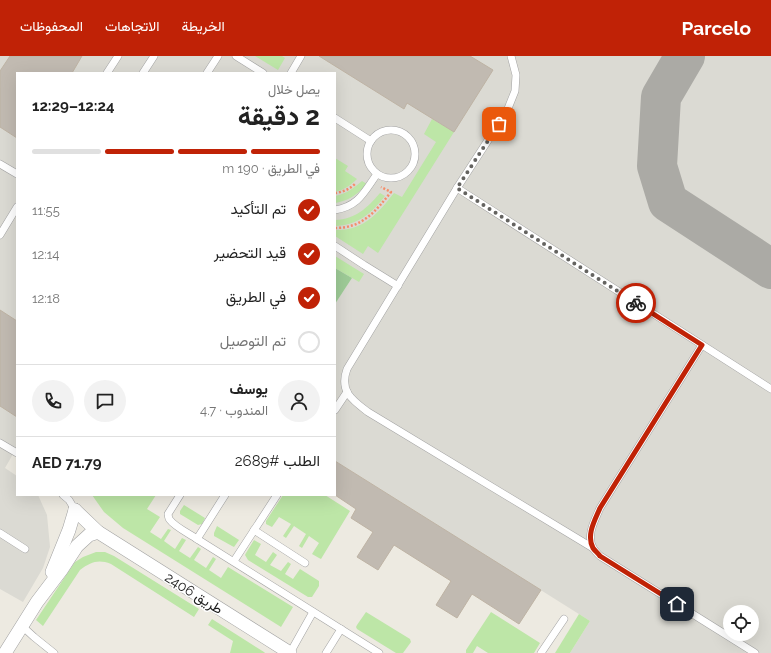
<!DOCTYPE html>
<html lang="ar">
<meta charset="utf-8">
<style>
body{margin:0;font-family:Raleway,Vazirmatn,sans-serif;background:#f2f2f2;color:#222;direction:rtl;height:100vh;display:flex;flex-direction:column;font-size:15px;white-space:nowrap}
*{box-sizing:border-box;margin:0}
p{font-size:13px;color:#767676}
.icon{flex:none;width:22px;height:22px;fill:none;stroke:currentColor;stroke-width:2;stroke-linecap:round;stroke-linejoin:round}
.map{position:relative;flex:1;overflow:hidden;direction:ltr}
.side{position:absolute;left:16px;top:16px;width:320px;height:424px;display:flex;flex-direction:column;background:#fff;border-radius:0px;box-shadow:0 4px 16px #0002;direction:rtl}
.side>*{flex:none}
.buttons{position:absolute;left:723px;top:549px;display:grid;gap:8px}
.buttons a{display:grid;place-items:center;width:36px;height:36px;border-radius:50%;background:#fff;box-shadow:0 4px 16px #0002;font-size:20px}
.pin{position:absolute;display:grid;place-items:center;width:34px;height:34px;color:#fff;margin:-17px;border-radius:8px;box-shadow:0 2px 6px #0006}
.courier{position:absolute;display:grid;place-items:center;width:40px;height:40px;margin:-20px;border:3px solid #c02206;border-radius:50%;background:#fff;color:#222;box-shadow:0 1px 5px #0007}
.overview em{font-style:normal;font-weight:700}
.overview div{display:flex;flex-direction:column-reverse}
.overview{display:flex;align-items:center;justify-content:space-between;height:68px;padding:0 16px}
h1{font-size:26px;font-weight:700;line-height:30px}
.bar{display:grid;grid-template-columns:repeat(4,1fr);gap:6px 4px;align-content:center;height:48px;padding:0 16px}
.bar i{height:5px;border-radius:3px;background:#e0e0e0}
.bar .on{background:#c02206}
.bar p{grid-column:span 4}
.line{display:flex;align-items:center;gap:10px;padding:0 16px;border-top:1px solid #e0e0e0}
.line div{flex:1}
.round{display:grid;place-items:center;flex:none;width:42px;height:42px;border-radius:21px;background:#f2f2f2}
ol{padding:0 16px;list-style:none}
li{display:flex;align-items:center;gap:12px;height:44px}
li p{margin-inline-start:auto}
li .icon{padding:4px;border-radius:50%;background:#c02206;color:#fff;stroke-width:4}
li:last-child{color:#767676}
li i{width:22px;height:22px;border:2px solid #e0e0e0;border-radius:50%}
header{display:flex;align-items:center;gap:24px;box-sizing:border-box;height:56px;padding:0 20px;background:#c02206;color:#fff}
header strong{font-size:19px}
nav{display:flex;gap:22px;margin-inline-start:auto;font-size:14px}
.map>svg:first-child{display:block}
.airport{fill:#dbdad3;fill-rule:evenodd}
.grass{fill:#bde6a7}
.forest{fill:#9ecb97}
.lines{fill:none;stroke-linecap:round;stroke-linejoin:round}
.taxiway{stroke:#abaaa5;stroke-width:40}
.building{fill:#c1bab1;stroke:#beb3a4}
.service-casing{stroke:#a2a2a2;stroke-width:8}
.minor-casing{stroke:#a2a2a2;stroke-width:14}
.path{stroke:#f58d6a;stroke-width:2.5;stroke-dasharray:2 2;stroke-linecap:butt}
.service{stroke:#fff;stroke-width:7}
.minor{stroke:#fff;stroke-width:13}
.done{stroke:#646360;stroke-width:4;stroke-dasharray:0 7.2}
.route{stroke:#c02206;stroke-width:5}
.labels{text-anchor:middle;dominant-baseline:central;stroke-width:3;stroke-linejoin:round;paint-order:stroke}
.street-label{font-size:14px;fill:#1b1b1b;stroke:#fff}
</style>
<header>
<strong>Parcelo</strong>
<nav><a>الخريطة</a><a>الاتجاهات</a><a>المحفوظات</a></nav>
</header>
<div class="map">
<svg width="771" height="597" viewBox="0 0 771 597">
<rect width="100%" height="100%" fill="#edeae1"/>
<path class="airport" d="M 0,0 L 771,0 L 771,597 L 570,597 L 590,565 L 335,405 L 335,248 L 352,222 L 335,212 L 335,17 L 17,17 L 17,391 L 5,412 L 17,420 L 17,439 L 38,439 L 47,459 L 50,491 L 43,512 L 23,546 L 0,533 ZM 730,556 L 752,556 L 752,578 L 730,578 Z"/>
<g class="grass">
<path d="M 255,0 L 282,0 L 285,2 L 278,14 Z"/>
<path d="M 432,63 L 454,76 L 378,197 L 368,190 L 363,198 L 335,180 L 335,174 C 364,175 378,157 394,137 L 402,141 L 436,86 L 424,78 Z"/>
<path d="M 335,102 L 348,110 L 345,115 L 357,123 C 351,129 344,134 335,136 Z"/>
<path d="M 362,125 L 367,128 C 356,139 351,144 335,147 L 335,140 C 346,138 354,132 362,125 Z"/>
<path d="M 380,137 L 385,140 C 371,158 358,169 335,170 L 335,164 C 356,163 367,152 380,137 Z"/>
<path d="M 335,200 L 364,218 L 359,226 L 335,212 Z"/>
<path d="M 92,439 L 156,439 L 147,453 L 160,461 L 150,476 L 161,483 L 168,473 L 171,474 L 164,485 L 175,493 L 182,482 L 186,484 L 179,495 L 190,502 L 198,491 L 201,493 L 194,504 L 206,512 L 213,501 L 216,503 L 209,514 L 221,522 L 228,511 L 293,551 L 281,571 L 123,472 L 104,456 Z"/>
<path d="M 283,439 L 325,439 L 350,455 L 321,503 L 319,502 L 312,498 L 319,487 L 309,480 L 302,492 L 299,490 L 306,478 L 294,470 L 286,482 L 283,480 L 291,468 L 279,461 L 272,471 L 266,468 L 266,465 Z"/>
<path d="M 184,449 L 205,462 L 202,468 L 198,469 L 180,458 L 180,455 Z"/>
<path d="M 217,470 L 239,484 L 234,491 L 232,490 L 214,480 L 214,477 Z"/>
<path d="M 254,484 L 261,488 L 255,499 L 266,506 L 273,496 L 277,499 L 270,509 L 281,515 L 288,506 L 291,508 L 285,518 L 293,523 L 300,513 L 319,525 L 319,530 L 312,541 L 308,541 L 248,504 L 245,499 L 246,497 Z"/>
<path d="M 96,496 L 105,496 L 114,500 L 199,553 L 194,561 L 111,508 C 98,503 91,506 80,514 L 43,570 L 36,564 L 75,506 L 83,501 Z"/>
<path d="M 366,556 L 410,583 L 411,586 L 403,597 L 396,597 L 357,573 L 356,571 L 357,569 Z"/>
<path d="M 491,556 L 540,587 L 534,597 L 488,597 L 477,590 L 473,597 L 466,597 L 466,594 Z"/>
<path d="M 579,558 L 590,565 L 570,597 L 555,597 Z"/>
<path d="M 212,563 L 264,596 L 265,597 L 230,597 L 233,585 L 208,569 Z"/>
</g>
<path class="forest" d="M 335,212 L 352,222 L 335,248 Z"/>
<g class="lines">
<path class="taxiway" d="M 685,0 L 661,41 L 657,110 L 668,146 L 771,213"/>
</g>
<g class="building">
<path d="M 10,0 L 82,0 L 72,17 L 17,17 L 17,82 L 0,71 L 0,15 Z"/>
<path d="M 319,0 L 470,0 L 493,14 L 454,76 L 407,47 L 404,53 Z"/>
<path d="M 0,254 L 17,265 L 17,361 L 0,350 Z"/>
<path d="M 335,405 L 541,534 L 519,568 L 472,538 L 457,562 L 436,549 L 451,525 L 394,489 L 378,514 L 357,501 L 373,476 L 351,462 L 356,453 L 335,439 Z"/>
</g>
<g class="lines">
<g class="service-casing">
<g id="service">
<path d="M 236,0 L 263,17"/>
<path d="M 511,0 L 516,19 L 515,35 L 507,55 L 457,132 L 347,313 C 339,335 352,344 368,356 L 593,492"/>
<path d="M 107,17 L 118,0"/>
<path d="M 143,17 L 154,0"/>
<path d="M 207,17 L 218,0"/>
<path d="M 291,17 L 301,0"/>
<path d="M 335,62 L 371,85"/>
<circle cx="391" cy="98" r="24"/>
<path d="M 0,108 L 17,118"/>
<path d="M 457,132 L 771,333"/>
<path d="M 335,154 C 359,150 364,136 377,118"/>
<path d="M 0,179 L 17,151"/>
<path d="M 335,190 L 364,209 L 398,230"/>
<path d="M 702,289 L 600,452 C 595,464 586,479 593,492 C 595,495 598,498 600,500 L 755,597"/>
<path d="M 335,354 L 347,336"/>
<path d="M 0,387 L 17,397"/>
<path d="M 63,439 L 69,444 L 75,454"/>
<path d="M 180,439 L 168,458 C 169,462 168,462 170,464 C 175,471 190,478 197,483 L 379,597"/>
<path d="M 254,474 L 305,507"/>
<path d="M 0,477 L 25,493"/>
<path d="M 197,483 L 225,439"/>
<path d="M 234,505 L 277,439"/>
<path d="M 22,570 L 34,581 L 54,597"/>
<path d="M 290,597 L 313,556"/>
<path d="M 326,597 L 341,573"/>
<path d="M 541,597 L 564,563"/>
</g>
</g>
<g class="minor-casing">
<g id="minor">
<path d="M 75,454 L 98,476 L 290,597"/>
<path d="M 52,516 L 69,474 L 75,454"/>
<path d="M 5,597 L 37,546 L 62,513 L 77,490 L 89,479 L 98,476"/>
</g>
</g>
<g class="path">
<path d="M 335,137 C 343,136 350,133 356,127"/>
<path d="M 335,172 C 362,172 375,156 391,136 L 381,131"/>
</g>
<use href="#service" class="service"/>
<use href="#minor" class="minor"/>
</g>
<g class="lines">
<path class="done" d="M 499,68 L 457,132 L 636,247"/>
<path class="route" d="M 636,247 L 702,289 L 600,452 C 595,464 586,479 593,492 C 595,495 598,497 600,500 L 677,548"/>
</g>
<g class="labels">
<g class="street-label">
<text transform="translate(194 537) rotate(32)">طريق 2406</text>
</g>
</g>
</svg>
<div class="buttons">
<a><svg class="icon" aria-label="locate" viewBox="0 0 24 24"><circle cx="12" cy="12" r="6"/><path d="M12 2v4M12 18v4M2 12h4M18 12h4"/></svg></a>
</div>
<div class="pin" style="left:499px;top:68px;background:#ea580c"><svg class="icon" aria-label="bag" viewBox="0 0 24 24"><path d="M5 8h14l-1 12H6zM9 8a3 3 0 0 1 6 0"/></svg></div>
<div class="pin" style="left:677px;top:548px;background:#1f2937"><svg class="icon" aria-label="home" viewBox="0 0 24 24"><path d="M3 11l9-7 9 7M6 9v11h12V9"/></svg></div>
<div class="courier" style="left:636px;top:247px"><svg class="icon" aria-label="bike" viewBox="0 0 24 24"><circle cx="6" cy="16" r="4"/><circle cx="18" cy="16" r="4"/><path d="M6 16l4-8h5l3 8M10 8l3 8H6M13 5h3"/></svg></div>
<section class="side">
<div class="overview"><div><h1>2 دقيقة</h1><p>يصل خلال</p></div><em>12:24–12:29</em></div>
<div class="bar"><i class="on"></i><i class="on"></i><i class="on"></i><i></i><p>في الطريق · 190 m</p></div>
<ol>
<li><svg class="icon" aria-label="check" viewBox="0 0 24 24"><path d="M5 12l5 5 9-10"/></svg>تم التأكيد<p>11:55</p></li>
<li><svg class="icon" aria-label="check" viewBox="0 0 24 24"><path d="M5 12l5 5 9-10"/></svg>قيد التحضير<p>12:14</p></li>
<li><svg class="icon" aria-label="check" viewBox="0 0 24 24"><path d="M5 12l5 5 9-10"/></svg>في الطريق<p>12:18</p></li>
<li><i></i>تم التوصيل</li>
</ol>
<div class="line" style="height:72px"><a class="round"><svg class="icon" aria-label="person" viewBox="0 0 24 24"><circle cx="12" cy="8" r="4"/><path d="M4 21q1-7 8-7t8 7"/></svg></a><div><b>يوسف</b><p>المندوب · 4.7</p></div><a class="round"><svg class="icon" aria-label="chat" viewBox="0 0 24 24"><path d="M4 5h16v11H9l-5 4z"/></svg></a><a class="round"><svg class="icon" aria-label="phone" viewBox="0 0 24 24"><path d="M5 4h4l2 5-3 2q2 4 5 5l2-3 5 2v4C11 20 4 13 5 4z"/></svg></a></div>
<div class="line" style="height:52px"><div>الطلب #2689</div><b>AED 71.79</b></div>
</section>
</div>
